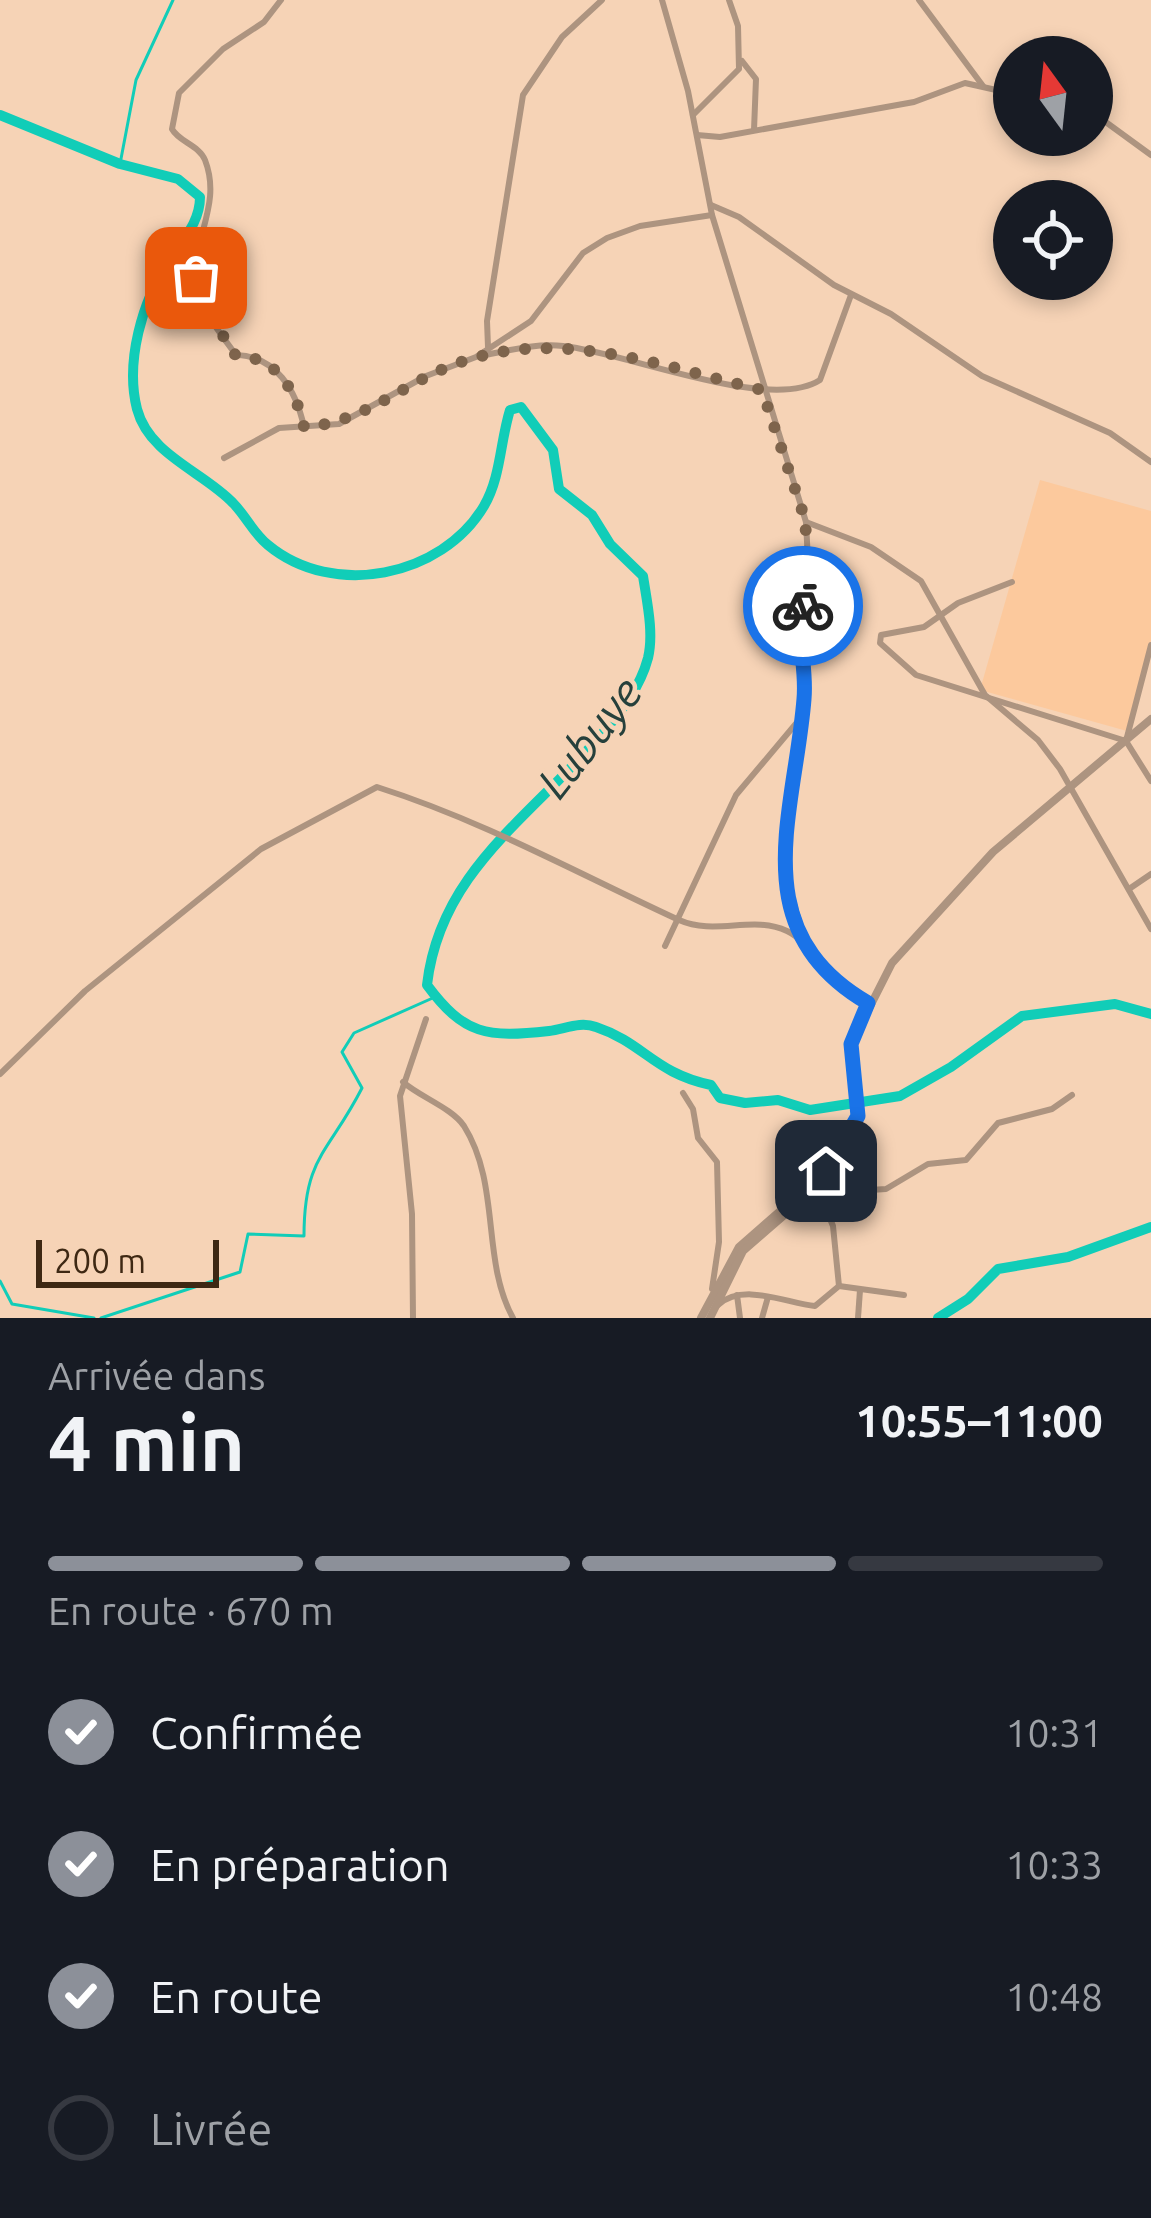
<!DOCTYPE html>
<html lang="fr">
<meta charset="utf-8">
<style>
body{margin:0;font-family:Ubuntu,sans-serif;background:#242831;color:#f1f3f6;height:100vh;display:flex;flex-direction:column;font-size:45px;white-space:nowrap}
*{box-sizing:border-box;margin:0}
p{font-size:39px;color:#9ea1a6}
.icon{flex:none;width:66px;height:66px;fill:none;stroke:currentColor;stroke-width:2;stroke-linecap:round;stroke-linejoin:round}
.map{position:relative;height:1318px;overflow:hidden}
.drawer{display:flex;flex-direction:column;background:#171b24;flex:1}
.drawer>*{flex:none}
.needle{width:78px;rotate:345deg}
.fabs{position:absolute;left:993px;top:36px;display:grid;gap:24px}
.fabs a{display:grid;place-items:center;width:120px;height:120px;border-radius:50%;background:#171b24;box-shadow:0 6px 18px #0003;font-size:60px}
.scale{position:absolute;left:36px;bottom:30px;width:183px;box-sizing:border-box;padding-left:12px;border:6px solid #3e2813;border-top:0;font-size:33px;line-height:42px;white-space:nowrap;color:#3e2813;-webkit-text-stroke:9px #f6d3b6;paint-order:stroke}
.pin{position:absolute;display:grid;place-items:center;width:102px;height:102px;color:#fff;margin:-51px;border-radius:24px;box-shadow:0 6px 18px #0006}
.courier{position:absolute;display:grid;place-items:center;width:120px;height:120px;margin:-60px;border:9px solid #1a73e8;border-radius:50%;background:#fff;color:#222;box-shadow:0 3px 15px #0007}
.head em{font-style:normal;font-weight:600}
.head div{display:flex;flex-direction:column-reverse}
.head{display:flex;align-items:center;justify-content:space-between;height:204px;padding:0 48px}
h1{font-size:78px;font-weight:600;line-height:90px}
.bar{display:grid;grid-template-columns:repeat(4,1fr);gap:18px 12px;align-content:center;height:144px;padding:0 48px}
.bar i{height:15px;border-radius:9px;background:#363941}
.bar .selected{background:#8c9099}
.bar p{grid-column:span 4}
ol{padding:0 48px;list-style:none}
li{display:flex;align-items:center;gap:36px;height:132px}
li p{margin-inline-start:auto}
li .icon{padding:12px;border-radius:50%;background:#8c9099;color:#fff;stroke-width:4}
li:last-child{color:#9ea1a6}
li i{width:66px;height:66px;border:6px solid #363941;border-radius:50%}
.map>svg:first-child{display:block}
.built{fill:#fcc99d}
.lines{fill:none;stroke-linecap:round;stroke-linejoin:round}
.stream{stroke:#11cdb8;stroke-width:3}
.river{stroke:#11cdb8;stroke-width:10}
.minor{stroke:#ad9480;stroke-width:6}
.tertiary{stroke:#ad9480;stroke-width:8}
.done{stroke:#7e644c;stroke-width:12;stroke-dasharray:0 21.6}
.route{stroke:#1a73e8;stroke-width:15}
.labels{text-anchor:middle;dominant-baseline:central;stroke-width:9;stroke-linejoin:round;paint-order:stroke}
.water-label{font-size:45px;font-style:italic;fill:#26403c;stroke:#f6d3b6}
</style>
<div class="map">
<svg width="1151" height="1318" viewBox="0 0 1151 1318">
<rect width="100%" height="100%" fill="#f6d3b6"/>
<path class="built" d="M 1040,480 L 1151,511 L 1151,649 L 1127,731 L 980,690 Z"/>
<g class="lines">
<g class="stream">
<path d="M 120,164 L 136,80 L 173,0"/>
<path d="M 0,1281 L 12,1304 L 94,1318"/>
<path d="M 101,1318 L 240,1272 L 248,1234 L 304,1236 C 304,1156 329,1153 362,1088 L 342,1052 L 354,1033 L 435,997"/>
</g>
<g class="river">
<path d="M 0,115 L 120,164 L 178,179 L 200,197 C 200,223 182,240 169,261 C 142,301 125,362 137,409 C 149,455 204,472 233,503 C 246,516 253,533 268,545 C 333,599 442,577 484,506 C 501,477 500,442 510,410 L 521,407 L 553,450 L 559,489 L 592,515 L 610,544 L 643,576 C 647,602 654,633 648,658 C 640,688 621,712 601,735 C 531,817 440,871 427,985 C 464,1035 487,1038 549,1031 C 565,1029 580,1021 596,1027 C 644,1043 654,1073 711,1085 L 720,1098 L 745,1103 L 778,1100 L 810,1110 L 900,1096 L 951,1067 L 1022,1016 L 1115,1004 L 1151,1014"/>
<path d="M 938,1318 L 968,1299 L 998,1269 L 1068,1257 L 1151,1227"/>
</g>
<g class="minor">
<path d="M 281,0 L 264,22 L 223,49 L 179,93 L 172,129 C 179,142 199,145 205,160 C 222,204 193,236 196,280 C 198,307 221,334 236,355 C 276,356 296,390 304,427"/>
<path d="M 662,0 L 688,91 L 712,215 L 806,522 L 808,561 L 797,638 L 804,702 L 781,860 L 805,941"/>
<path d="M 919,0 L 983,86"/>
<path d="M 742,61 L 756,79 L 754,130"/>
<path d="M 1092,112 L 1151,155"/>
<path d="M 693,115 L 739,69 L 738,26 L 729,0"/>
<path d="M 697,135 L 720,137 L 914,102 L 965,83 L 1014,94"/>
<path d="M 711,205 L 739,217 L 834,285 L 891,314 L 982,376 L 1110,433 L 1151,462"/>
<path d="M 488,347 L 487,321 L 523,95 L 562,37 L 602,0"/>
<path d="M 480,356 C 507,351 535,343 563,346 C 625,352 769,413 820,380 L 851,295"/>
<path d="M 224,458 L 279,428 L 339,424 L 426,376 L 476,357 L 531,321 L 583,253 L 607,238 L 640,226 L 712,215"/>
<path d="M 806,522 L 871,547 L 921,581 L 985,695 L 1038,740 L 1060,769 L 1151,929"/>
<path d="M 1012,582 L 958,603 L 924,627 L 881,635 L 880,643 L 916,675 L 1126,741 L 1151,645"/>
<path d="M 1126,741 L 1151,781"/>
<path d="M 1129,889 L 1151,874"/>
<path d="M 665,946 L 736,795 L 799,720"/>
<path d="M 0,1074 L 85,991 L 261,849 L 377,787 C 484,821 579,874 679,920 C 715,936 753,915 787,931 C 812,943 833,983 868,1003"/>
<path d="M 403,1082 C 420,1097 452,1108 464,1126 C 501,1185 481,1260 513,1318"/>
<path d="M 683,1093 L 693,1109 L 698,1138 L 717,1162 L 719,1242 L 712,1289"/>
<path d="M 807,1194 L 886,1189 L 928,1164 L 966,1160 L 998,1123 L 1052,1109 L 1072,1095"/>
<path d="M 821,1197 L 833,1226 L 839,1286"/>
<path d="M 737,1295 L 740,1318"/>
<path d="M 718,1305 C 743,1282 786,1303 815,1306 L 839,1286 L 904,1295"/>
<path d="M 413,1318 L 412,1214 L 400,1096 L 426,1019"/>
<path d="M 762,1318 L 768,1297"/>
<path d="M 858,1318 L 860,1290"/>
</g>
<g class="tertiary">
<path d="M 701,1318 L 739,1247 L 826,1171 L 855,1123"/>
<path d="M 710,1318 L 743,1251 L 834,1172 L 857,1135 L 851,1044 L 892,963 L 993,852 L 1151,719"/>
</g>
</g>
<g class="lines">
<path class="done" d="M 196,278 L 206,309 L 236,356 C 276,356 296,390 304,427 C 363,423 401,385 455,364 C 558,326 661,366 762,390 L 806,522 L 803,606"/>
<path class="route" d="M 803,606 C 796,642 807,665 804,699 C 795,813 742,930 868,1003 L 851,1044 L 858,1116 L 826,1171"/>
</g>
<g class="labels">
<g class="water-label">
<text transform="translate(589 737) rotate(-52)">Lubuye</text>
</g>
</g>
</svg>
<div class="fabs">
<a><svg class="needle" viewBox="-14 -14 28 28"><path d="M0-13l5 13h-10z" fill="#e53935"/><path d="M0 13l5-13h-10z" fill="#9ea1a6"/></svg></a>
<a><svg class="icon" aria-label="locate" viewBox="0 0 24 24"><circle cx="12" cy="12" r="6"/><path d="M12 2v4M12 18v4M2 12h4M18 12h4"/></svg></a>
</div>
<div class="scale">200 m</div>
<div class="pin" style="left:196px;top:278px;background:#ea580c"><svg class="icon" aria-label="bag" viewBox="0 0 24 24"><path d="M5 8h14l-1 12H6zM9 8a3 3 0 0 1 6 0"/></svg></div>
<div class="pin" style="left:826px;top:1171px;background:#1f2937"><svg class="icon" aria-label="home" viewBox="0 0 24 24"><path d="M3 11l9-7 9 7M6 9v11h12V9"/></svg></div>
<div class="courier" style="left:803px;top:606px"><svg class="icon" aria-label="bike" viewBox="0 0 24 24"><circle cx="6" cy="16" r="4"/><circle cx="18" cy="16" r="4"/><path d="M6 16l4-8h5l3 8M10 8l3 8H6M13 5h3"/></svg></div>
</div>
<section class="drawer">
<div class="head"><div><h1>4 min</h1><p>Arrivée dans</p></div><em>10:55–11:00</em></div>
<div class="bar"><i class="selected"></i><i class="selected"></i><i class="selected"></i><i></i><p>En route · 670 m</p></div>
<ol>
<li><svg class="icon" aria-label="check" viewBox="0 0 24 24"><path d="M5 12l5 5 9-10"/></svg>Confirmée<p>10:31</p></li>
<li><svg class="icon" aria-label="check" viewBox="0 0 24 24"><path d="M5 12l5 5 9-10"/></svg>En préparation<p>10:33</p></li>
<li><svg class="icon" aria-label="check" viewBox="0 0 24 24"><path d="M5 12l5 5 9-10"/></svg>En route<p>10:48</p></li>
<li><i></i>Livrée</li>
</ol>
</section>
